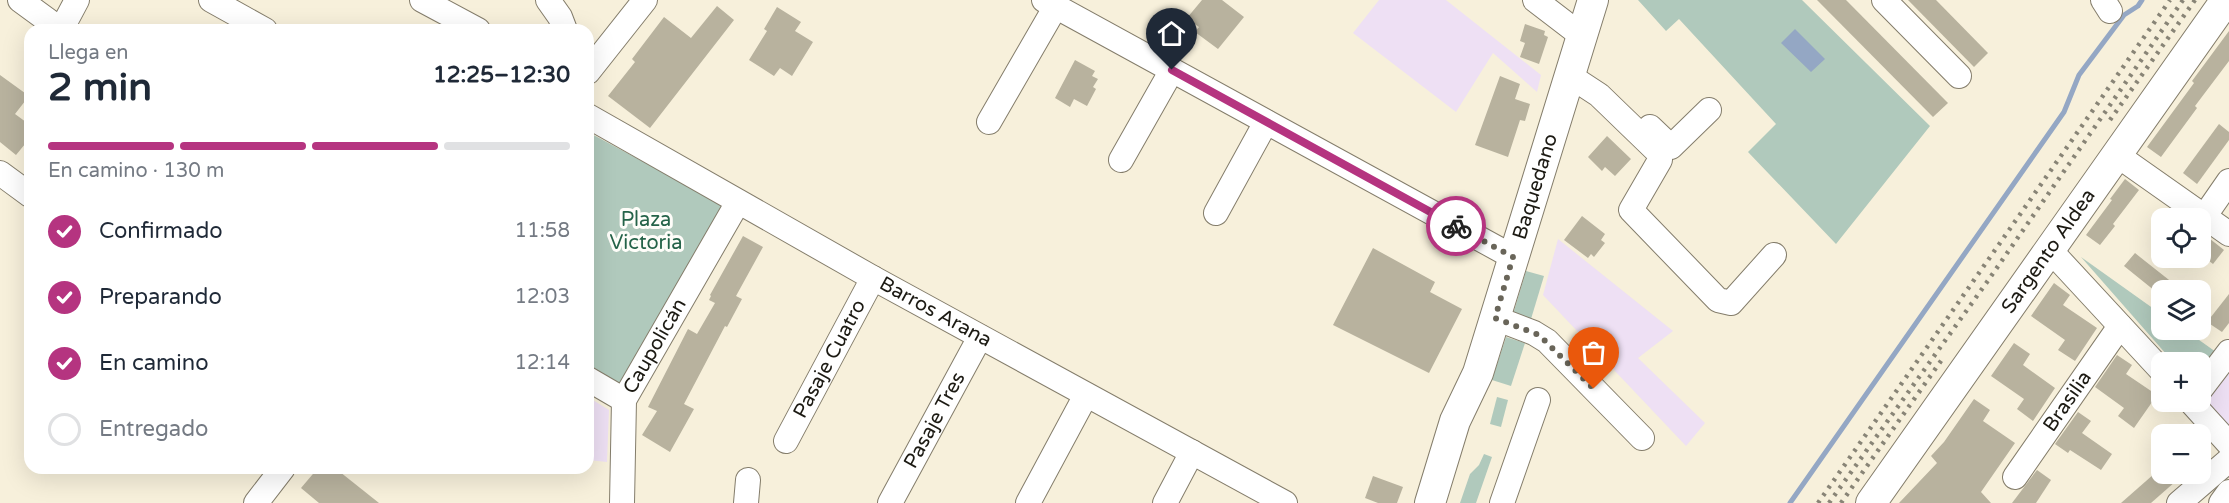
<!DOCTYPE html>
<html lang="es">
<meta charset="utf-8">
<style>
body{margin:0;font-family:"Varela Round",sans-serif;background:#f6f6f7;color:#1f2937;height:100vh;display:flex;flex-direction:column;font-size:22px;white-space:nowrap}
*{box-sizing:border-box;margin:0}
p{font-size:20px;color:#747a83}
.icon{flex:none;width:33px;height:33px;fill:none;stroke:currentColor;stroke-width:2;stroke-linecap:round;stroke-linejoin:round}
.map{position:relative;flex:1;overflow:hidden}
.panel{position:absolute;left:24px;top:24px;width:570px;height:450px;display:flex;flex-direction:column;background:#fff;border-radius:18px;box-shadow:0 6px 24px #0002}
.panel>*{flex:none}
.tools{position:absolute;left:2151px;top:208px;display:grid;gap:12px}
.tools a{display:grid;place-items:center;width:60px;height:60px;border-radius:12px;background:#fff;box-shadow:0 6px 24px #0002;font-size:30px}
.pin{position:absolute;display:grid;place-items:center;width:51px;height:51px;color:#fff;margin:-62px -26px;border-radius:50% 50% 50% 0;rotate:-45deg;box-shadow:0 0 6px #0007}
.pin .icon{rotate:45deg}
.courier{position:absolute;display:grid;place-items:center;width:60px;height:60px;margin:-30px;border:4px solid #b53480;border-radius:50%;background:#fff;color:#222;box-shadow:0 2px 8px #0007}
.overview em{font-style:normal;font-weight:700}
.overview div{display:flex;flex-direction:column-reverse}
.overview{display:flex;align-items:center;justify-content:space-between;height:102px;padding:0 24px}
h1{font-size:39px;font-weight:700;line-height:45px}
.bar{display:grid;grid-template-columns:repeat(4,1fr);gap:9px 6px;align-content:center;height:72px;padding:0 24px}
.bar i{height:8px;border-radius:4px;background:#e0e1e3}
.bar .active{background:#b53480}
.bar p{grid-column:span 4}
ol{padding:0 24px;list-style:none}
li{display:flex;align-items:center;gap:18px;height:66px}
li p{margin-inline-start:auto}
li .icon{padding:6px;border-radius:50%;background:#b53480;color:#fff;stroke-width:4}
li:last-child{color:#747a83}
li i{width:33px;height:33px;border:3px solid #e0e1e3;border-radius:50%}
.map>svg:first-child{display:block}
.education{fill:#eee0f4}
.green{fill:#b0c9bc}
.water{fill:#94a7c4}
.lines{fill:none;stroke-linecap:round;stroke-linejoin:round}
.stream{stroke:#94a7c4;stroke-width:5}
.building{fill:#b8b29e}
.minor-casing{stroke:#847d6b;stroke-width:26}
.major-casing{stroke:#847d6b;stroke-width:32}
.minor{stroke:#fff;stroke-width:24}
.major{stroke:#fff;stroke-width:30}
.rail{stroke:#888476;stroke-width:4.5;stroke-dasharray:3 6;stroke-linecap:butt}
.done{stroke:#696559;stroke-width:6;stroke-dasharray:0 10.8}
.route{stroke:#b53480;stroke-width:8}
.labels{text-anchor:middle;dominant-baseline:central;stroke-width:6;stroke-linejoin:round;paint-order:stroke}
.street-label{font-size:20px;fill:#1c1a13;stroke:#fefdf9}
.park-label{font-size:20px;fill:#256349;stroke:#fefdf9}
</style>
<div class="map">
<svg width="2229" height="503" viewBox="0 0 2229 503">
<rect width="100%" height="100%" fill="#f7f0db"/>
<g class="education">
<path d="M 1379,0 L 1446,0 L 1541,75 L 1537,92 L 1493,53 L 1456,112 L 1353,33 Z"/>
<path d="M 1558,239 L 1673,331 L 1638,358 L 1705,423 L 1686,446 L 1543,295 Z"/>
<path d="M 2229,369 L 2229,428 L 2204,403 Z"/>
<path d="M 588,397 L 609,410 L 607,462 L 588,460 Z"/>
</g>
<g class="green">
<path d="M 1638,0 L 1802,0 L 1930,126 L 1836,244 L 1748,152 L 1776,124 L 1679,19 L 1666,31 Z"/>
<path d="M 588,132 L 727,207 L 617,387 L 588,370 Z"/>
<path d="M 2081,257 L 2161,314 L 2162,330 L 2185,330 L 2216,352 L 2201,374 L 2200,363 L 2174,363 Z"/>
<path d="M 1526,271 L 1544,276 L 1531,319 L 1513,314 Z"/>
<path d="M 1506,337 L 1525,343 L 1511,386 L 1492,380 Z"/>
<path d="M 1497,397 L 1508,400 L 1501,427 L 1490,424 Z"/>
<path d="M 1484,454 L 1492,457 L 1476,503 L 1460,503 L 1470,474 L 1479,465 Z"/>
</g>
<path class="water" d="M 1795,29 L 1825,59 L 1811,72 L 1781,43 Z"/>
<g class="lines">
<path class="stream" d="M 1790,503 L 2064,112 L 2079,75 L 2124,15 L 2138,6 L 2142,0"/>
</g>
<g class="building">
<path d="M 1202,0 L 1222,0 L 1244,17 L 1218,49 L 1195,32 L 1199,27 L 1187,18 Z"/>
<path d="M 1817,0 L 1846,0 L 1948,103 L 1933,117 Z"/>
<path d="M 1908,0 L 1936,0 L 1988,53 L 1974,67 Z"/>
<path d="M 717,6 L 734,20 L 650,128 L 608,96 L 635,62 L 632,59 L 664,17 L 691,38 Z"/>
<path d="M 777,7 L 801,22 L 795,31 L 813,42 L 792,76 L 780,68 L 774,76 L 749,60 L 767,31 L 764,29 Z"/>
<path d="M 1525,24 L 1545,31 L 1544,35 L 1548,37 L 1539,64 L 1520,57 L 1525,43 L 1520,41 Z"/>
<path d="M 2229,31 L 2229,61 L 2195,106 L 2197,108 L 2161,157 L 2147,147 L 2194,83 L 2192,81 Z"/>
<path d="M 1075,60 L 1095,71 L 1092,76 L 1098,79 L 1093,87 L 1096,89 L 1087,106 L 1074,99 L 1070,107 L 1055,98 Z"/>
<path d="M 0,75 L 29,96 L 15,114 L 30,125 L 30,138 L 16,155 L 0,142 Z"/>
<path d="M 1500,76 L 1520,84 L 1515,99 L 1530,104 L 1525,121 L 1520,120 L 1508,157 L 1475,145 Z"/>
<path d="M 2219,124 L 2229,132 L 2229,140 L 2197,184 L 2183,173 Z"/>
<path d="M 1607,136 L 1631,159 L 1615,176 L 1605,167 L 1602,171 L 1588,157 Z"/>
<path d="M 2125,179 L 2139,190 L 2113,224 L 2115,226 L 2100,245 L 2086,235 L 2112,200 L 2110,199 Z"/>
<path d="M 1582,216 L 1605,234 L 1601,240 L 1605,243 L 1594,257 L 1591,254 L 1588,258 L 1564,240 Z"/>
<path d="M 2200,231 L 2224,250 L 2213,264 L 2200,254 Z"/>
<path d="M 743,236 L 763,247 L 736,296 L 742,299 L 727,327 L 725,326 L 684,404 L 694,409 L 670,452 L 642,435 L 657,411 L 648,407 L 688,329 L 697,334 L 715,303 L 709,300 L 711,296 L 710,295 Z"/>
<path d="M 1373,248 L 1435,282 L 1430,292 L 1462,309 L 1429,373 L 1333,325 Z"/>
<path d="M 2135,253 L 2145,261 L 2183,291 L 2155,291 L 2124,266 Z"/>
<path d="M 2054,283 L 2070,295 L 2063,305 L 2097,328 L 2075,361 L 2058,350 L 2065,340 L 2031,316 Z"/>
<path d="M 2229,294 L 2229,323 L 2222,332 L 2207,322 Z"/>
<path d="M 2014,343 L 2030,354 L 2023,365 L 2055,388 L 2033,421 L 2017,409 L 2024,399 L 1991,376 Z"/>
<path d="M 2117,355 L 2132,365 L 2126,374 L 2157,395 L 2134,428 L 2118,416 L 2124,408 L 2095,387 Z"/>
<path d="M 1974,399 L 1990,410 L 1983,421 L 2015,443 L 1981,492 L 1991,503 L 1899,503 L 1937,463 L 1931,456 L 1944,442 Z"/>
<path d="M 2078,412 L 2091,421 L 2082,433 L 2112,454 L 2101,470 L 2070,450 L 2068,453 L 2055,444 Z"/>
<path d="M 318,468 L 335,468 L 379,503 L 319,503 L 301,488 Z"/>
<path d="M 2037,470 L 2051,480 L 2036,503 L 2012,503 Z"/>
<path d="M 2154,474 L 2184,474 L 2151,503 L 2121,503 Z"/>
<path d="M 1373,476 L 1403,487 L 1397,503 L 1378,503 L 1365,498 Z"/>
</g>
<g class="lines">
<g class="minor-casing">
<g id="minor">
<path d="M 20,0 L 61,30"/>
<path d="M 211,0 L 265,30"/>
<path d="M 422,0 L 478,30"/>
<path d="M 548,0 L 560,17 L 565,30"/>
<path d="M 1044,0 L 1513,257"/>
<path d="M 1535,0 L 1582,36"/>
<path d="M 1884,0 L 1959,76"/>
<path d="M 2103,0 L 2110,11"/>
<path d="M 61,30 L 77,0"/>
<path d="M 588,72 L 645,0"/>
<path d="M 1570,76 L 1599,95 L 1659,153 L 1660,160 L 1631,210 L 1718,300 L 1731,303 L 1774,255"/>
<path id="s1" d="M 588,116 L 873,278 L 1285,503"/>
<path d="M 989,122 L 1056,6"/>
<path d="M 1650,127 L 1671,147 L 1709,110"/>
<path d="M 2117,155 L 2229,234"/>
<path d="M 1121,160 L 1172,70"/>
<path d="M 0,173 L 30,195"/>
<path d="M 1216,213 L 1266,122"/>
<path d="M 2204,217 L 2229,181"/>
<path d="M 2050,250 L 2162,371"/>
<path d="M 1495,318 L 1534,333 L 1547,341 L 1642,438"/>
<path d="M 588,379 L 624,400"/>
<path d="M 2200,390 L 2229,352"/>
<path d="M 2191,402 L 2229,444"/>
<path id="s2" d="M 786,441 L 873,278"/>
<path id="s3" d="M 2015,477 L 2120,326"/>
<path d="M 256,503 L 283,468"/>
<path id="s4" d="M 622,503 L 624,400 L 738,202"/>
<path d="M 746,503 L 748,480"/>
<path id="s5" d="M 890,503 L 980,337"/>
<path d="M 1028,503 L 1086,395"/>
<path d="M 1165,503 L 1192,452"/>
<path d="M 1502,503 L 1538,400"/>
<path d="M 2179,503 L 2229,460"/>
<path d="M 2221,503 L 2229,492"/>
</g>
</g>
<g class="major-casing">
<g id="major">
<path id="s6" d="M 1430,503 L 1455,421 L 1478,373 L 1593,0"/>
<path id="s7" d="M 1871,503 L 2226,0"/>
</g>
</g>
<use href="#minor" class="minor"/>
<use href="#major" class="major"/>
<g class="rail">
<path d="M 2110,120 L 2195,0"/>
<path d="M 1818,503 L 2170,0"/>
<path d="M 1829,503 L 1987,282 L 2183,0"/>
<path d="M 1841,503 L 1943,358"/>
</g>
</g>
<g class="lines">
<path class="done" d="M 1456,226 L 1513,257 L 1495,318 L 1539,335 L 1594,389"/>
<path class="route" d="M 1172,70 L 1456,226"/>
</g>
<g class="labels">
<g class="street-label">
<text stroke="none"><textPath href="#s6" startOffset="334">Baquedano</textPath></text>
<text stroke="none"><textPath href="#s7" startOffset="308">Sargento Aldea</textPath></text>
<text stroke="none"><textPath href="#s1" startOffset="399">Barros Arana</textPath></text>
<text stroke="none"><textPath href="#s4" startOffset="165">Caupolicán</textPath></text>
<text stroke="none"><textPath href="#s2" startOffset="93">Pasaje Cuatro</textPath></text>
<text stroke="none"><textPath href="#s3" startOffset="92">Brasilia</textPath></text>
<text stroke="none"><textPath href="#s5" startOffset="94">Pasaje Tres</textPath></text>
</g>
<g class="park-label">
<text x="646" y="220">Plaza<tspan x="646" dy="23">Victoria</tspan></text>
</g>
</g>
</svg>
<div class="tools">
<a><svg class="icon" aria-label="locate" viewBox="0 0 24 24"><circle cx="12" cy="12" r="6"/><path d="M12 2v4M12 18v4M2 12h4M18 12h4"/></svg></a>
<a><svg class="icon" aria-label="layers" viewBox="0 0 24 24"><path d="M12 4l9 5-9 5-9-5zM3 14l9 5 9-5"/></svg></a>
<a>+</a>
<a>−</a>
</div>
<div class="pin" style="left:1594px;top:389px;background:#ea580c"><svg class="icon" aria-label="bag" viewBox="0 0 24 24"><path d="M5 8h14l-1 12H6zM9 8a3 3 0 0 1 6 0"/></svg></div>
<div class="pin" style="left:1172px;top:70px;background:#1f2937"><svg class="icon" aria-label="home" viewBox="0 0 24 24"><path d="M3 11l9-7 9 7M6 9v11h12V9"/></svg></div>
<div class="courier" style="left:1456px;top:226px"><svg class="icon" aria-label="bike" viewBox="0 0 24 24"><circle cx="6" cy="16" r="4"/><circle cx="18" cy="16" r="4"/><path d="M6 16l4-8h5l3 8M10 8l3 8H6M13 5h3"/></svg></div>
<section class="panel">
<div class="overview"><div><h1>2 min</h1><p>Llega en</p></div><em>12:25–12:30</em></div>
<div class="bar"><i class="active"></i><i class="active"></i><i class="active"></i><i></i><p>En camino · 130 m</p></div>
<ol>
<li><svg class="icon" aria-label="check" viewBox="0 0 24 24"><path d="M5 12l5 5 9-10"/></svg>Confirmado<p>11:58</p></li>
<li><svg class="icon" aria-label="check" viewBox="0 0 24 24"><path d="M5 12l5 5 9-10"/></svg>Preparando<p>12:03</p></li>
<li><svg class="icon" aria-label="check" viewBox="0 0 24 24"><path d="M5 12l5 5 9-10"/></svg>En camino<p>12:14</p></li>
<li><i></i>Entregado</li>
</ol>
</section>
</div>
